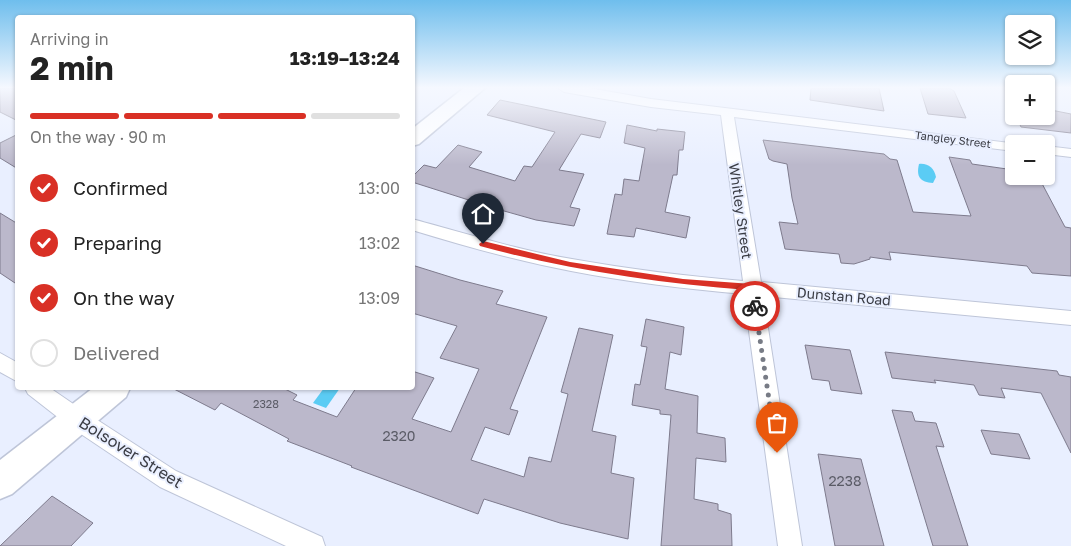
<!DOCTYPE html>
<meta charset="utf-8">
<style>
body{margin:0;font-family:"Golos Text",sans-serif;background:#f2f2f2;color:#222;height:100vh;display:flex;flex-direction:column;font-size:19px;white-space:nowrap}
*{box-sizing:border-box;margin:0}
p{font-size:16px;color:#767676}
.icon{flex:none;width:28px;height:28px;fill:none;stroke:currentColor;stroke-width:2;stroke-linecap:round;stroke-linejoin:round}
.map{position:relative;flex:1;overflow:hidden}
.side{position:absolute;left:15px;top:15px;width:400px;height:375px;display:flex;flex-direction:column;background:#fff;border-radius:5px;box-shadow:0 1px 4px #0004}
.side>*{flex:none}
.controls{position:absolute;left:1005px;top:15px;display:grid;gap:10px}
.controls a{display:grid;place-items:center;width:50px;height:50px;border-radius:5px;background:#fff;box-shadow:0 1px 4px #0004;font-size:25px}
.pin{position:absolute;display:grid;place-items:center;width:42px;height:42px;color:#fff;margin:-51px -21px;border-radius:50% 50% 50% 0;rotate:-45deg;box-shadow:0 0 5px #0007}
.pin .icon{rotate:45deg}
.courier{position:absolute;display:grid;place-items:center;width:50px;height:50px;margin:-25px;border:4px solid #d93025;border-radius:50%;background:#fff;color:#222;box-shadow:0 1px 6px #0007}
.summary em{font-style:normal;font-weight:700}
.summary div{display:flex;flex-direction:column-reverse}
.summary{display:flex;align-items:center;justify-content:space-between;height:85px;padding:0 15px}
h1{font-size:32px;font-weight:700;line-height:38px}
.bar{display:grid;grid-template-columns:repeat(4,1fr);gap:8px 5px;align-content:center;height:60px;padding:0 15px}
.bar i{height:6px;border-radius:4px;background:#e0e0e0}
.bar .selected{background:#d93025}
.bar p{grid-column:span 4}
ol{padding:0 15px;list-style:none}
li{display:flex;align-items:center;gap:15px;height:55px}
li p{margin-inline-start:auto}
li .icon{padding:5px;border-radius:50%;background:#d93025;color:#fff;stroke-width:4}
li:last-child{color:#767676}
li i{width:28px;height:28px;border:2px solid #e0e0e0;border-radius:50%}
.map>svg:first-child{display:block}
.water{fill:#5bccf4}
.building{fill:#bbb8cb;stroke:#7e7b8d}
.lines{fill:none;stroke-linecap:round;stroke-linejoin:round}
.minor-casing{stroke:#bec5d8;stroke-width:2}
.secondary-casing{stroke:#bec5d8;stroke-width:3}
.minor{fill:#fff;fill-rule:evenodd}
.secondary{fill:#fff;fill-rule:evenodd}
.route{fill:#d93025}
.done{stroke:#777b85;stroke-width:5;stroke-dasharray:0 9}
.labels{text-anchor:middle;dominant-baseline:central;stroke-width:4;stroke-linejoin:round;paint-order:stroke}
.far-street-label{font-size:11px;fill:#3a3c44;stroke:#e9efff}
.number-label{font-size:11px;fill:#5a5b66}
.street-label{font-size:14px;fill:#3a3c44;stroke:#e9efff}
.near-number-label{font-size:14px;fill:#5a5b66}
.near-street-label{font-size:16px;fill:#3a3c44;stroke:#e9efff}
</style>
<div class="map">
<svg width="1071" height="546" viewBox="0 0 1071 546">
<rect width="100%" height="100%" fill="#e9efff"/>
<g class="water">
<path d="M 919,164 C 928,163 934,168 936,177 L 933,183 C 920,182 916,177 919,164 Z"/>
<path d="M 324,388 L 340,388 L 326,408 L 313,403 Z"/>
</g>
<g class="building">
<path d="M 0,88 L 18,88 L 18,121 L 0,112 Z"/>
<path d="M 811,88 L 879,88 L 884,111 L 810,100 Z"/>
<path d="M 920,88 L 949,88 L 954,91 L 966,118 L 928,114 Z"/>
<path d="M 500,100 L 606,122 L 600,138 L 581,134 L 559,170 L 584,174 L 570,207 L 580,209 L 574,226 L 536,220 L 497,209 L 412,182 L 412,177 L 424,165 L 436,168 L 458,145 L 482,152 L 469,167 L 515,181 L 524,166 L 532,167 L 555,132 L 487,115 Z"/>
<path d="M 1046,109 L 1071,114 L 1071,133 L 1021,127 L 1016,116 L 1046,116 Z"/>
<path d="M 627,125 L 657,131 L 657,129 L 685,132 L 683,150 L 679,150 L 677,175 L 673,175 L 665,212 L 690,217 L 686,238 L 636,228 L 634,237 L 607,234 L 615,194 L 622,195 L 624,179 L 639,181 L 645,148 L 624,143 Z"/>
<path d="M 18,134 L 18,169 L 0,158 L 0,143 Z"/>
<path d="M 763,140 L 884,154 L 890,159 L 897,160 L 913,212 L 971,216 L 949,157 L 970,160 L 972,164 L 1014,170 L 1014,176 L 1038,176 L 1065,227 L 1071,228 L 1071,276 L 1032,273 L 1027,266 L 889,252 L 891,260 L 870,257 L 870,259 L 854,264 L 841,263 L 839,254 L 785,249 L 779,222 L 798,224 L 792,198 L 787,164 L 773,161 L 769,159 Z"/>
<path d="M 0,213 L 18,224 L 18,285 L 0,273 Z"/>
<path d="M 412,265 L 460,280 L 503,291 L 496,304 L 547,317 L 510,409 L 518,411 L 509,435 L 485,427 L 471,460 L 524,477 L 529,457 L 551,462 L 568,394 L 561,392 L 579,328 L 613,335 L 592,431 L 616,436 L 611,473 L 634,478 L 628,539 L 560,523 L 484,499 L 478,514 L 351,467 L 352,466 L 287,441 L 289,439 L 221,403 L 215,410 L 172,388 L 283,388 L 297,395 L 293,400 L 337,417 L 356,388 L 412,388 L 412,371 L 434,378 L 412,419 L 451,432 L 479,369 L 440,358 L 457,326 L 412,313 Z"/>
<path d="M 646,319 L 684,327 L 681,355 L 670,352 L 665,389 L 698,396 L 697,433 L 725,438 L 726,462 L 696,458 L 694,499 L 718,504 L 718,510 L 731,514 L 732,546 L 661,546 L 671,415 L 660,414 L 660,410 L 632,405 L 635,384 L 640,385 L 647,347 L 641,346 Z"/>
<path d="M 805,345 L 850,350 L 862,394 L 831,390 L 829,381 L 812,379 Z"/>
<path d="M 885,352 L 1057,371 L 1059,375 L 1071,377 L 1071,453 L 1041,393 L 1001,388 L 1005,398 L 979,395 L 974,385 L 934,380 L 936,383 L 892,378 Z"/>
<path d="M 892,410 L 912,412 L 915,421 L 936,423 L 944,447 L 936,446 L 968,546 L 933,546 Z"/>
<path d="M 981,430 L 1019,434 L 1030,459 L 991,454 Z"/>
<path d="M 818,454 L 861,459 L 884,546 L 835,546 Z"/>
<path d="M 52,496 L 93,523 L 71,546 L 0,546 Z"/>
</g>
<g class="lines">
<g class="minor-casing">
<g id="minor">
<path d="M 558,88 L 589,88 L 651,99 L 1018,144 L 1014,144 L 1014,151 L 734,117 L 761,282 L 1071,311 L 1071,325 L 763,296 L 802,546 L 778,546 L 744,294 C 686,289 628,282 571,271 C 518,261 464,246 412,230 L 412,219 C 465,233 518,250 572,259 C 628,269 685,276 743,281 L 721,115 L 651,107 L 564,92 Z"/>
<path d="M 1046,146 L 1071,149 L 1071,157 L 1046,154 Z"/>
<path d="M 0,353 L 18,363 L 18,382 L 0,372 Z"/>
<path d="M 25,388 L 50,388 L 85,412 L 176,471 L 322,537 L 325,546 L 286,546 L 160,487 L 69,426 L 28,394 Z"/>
</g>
</g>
<g class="secondary-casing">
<g id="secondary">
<path d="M 464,88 L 485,88 L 419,144 L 412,146 L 412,129 Z"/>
<path d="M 93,388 L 130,388 L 126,397 L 12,494 L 0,499 L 0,460 Z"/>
</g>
</g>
<use href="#minor" class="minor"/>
<use href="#secondary" class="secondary"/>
</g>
<linearGradient id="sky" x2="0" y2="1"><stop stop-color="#6fbeed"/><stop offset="0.53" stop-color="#f5f8ff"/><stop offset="1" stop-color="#f5f8ff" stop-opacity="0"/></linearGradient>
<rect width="1071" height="165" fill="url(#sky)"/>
<path class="route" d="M 483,241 L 570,262 L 683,279 L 752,284 L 756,287 L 759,306 L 755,309 L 752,308 L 748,290 C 658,283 568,270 480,246 L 479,244 Z"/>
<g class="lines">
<path class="done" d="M 755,306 L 777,453"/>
</g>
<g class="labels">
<g class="far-street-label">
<text transform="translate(953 139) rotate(7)">Tangley Street</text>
</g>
<g class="number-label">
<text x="266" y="403">2328</text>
</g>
<g class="street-label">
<text transform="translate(741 211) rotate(82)">Whitley Street</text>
<text transform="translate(844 296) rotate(5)">Dunstan Road</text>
</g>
<g class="near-number-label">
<text x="399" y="435">2320</text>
<text x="845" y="480">2238</text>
</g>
<g class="near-street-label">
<text transform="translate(131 452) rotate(32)">Bolsover Street</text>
</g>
</g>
</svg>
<div class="controls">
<a><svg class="icon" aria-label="layers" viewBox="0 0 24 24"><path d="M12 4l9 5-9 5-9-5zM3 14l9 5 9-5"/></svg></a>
<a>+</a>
<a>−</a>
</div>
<div class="pin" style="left:777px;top:453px;background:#ea580c"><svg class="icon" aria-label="bag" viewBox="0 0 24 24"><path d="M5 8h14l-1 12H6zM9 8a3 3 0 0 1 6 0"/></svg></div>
<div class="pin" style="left:483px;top:244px;background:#1f2937"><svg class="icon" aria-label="home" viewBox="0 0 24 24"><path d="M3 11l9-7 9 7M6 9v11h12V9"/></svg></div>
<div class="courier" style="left:755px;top:306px"><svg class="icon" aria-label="bike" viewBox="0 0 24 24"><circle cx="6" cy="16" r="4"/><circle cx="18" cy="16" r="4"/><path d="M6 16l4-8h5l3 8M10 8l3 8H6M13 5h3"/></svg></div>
<section class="side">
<div class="summary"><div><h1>2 min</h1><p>Arriving in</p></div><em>13:19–13:24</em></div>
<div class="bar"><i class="selected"></i><i class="selected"></i><i class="selected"></i><i></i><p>On the way · 90 m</p></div>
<ol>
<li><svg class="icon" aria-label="check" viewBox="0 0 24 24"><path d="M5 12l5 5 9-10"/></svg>Confirmed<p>13:00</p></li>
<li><svg class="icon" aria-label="check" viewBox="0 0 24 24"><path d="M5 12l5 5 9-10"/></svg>Preparing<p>13:02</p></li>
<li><svg class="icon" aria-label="check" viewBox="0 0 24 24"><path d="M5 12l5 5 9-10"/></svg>On the way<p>13:09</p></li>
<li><i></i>Delivered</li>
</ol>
</section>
</div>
